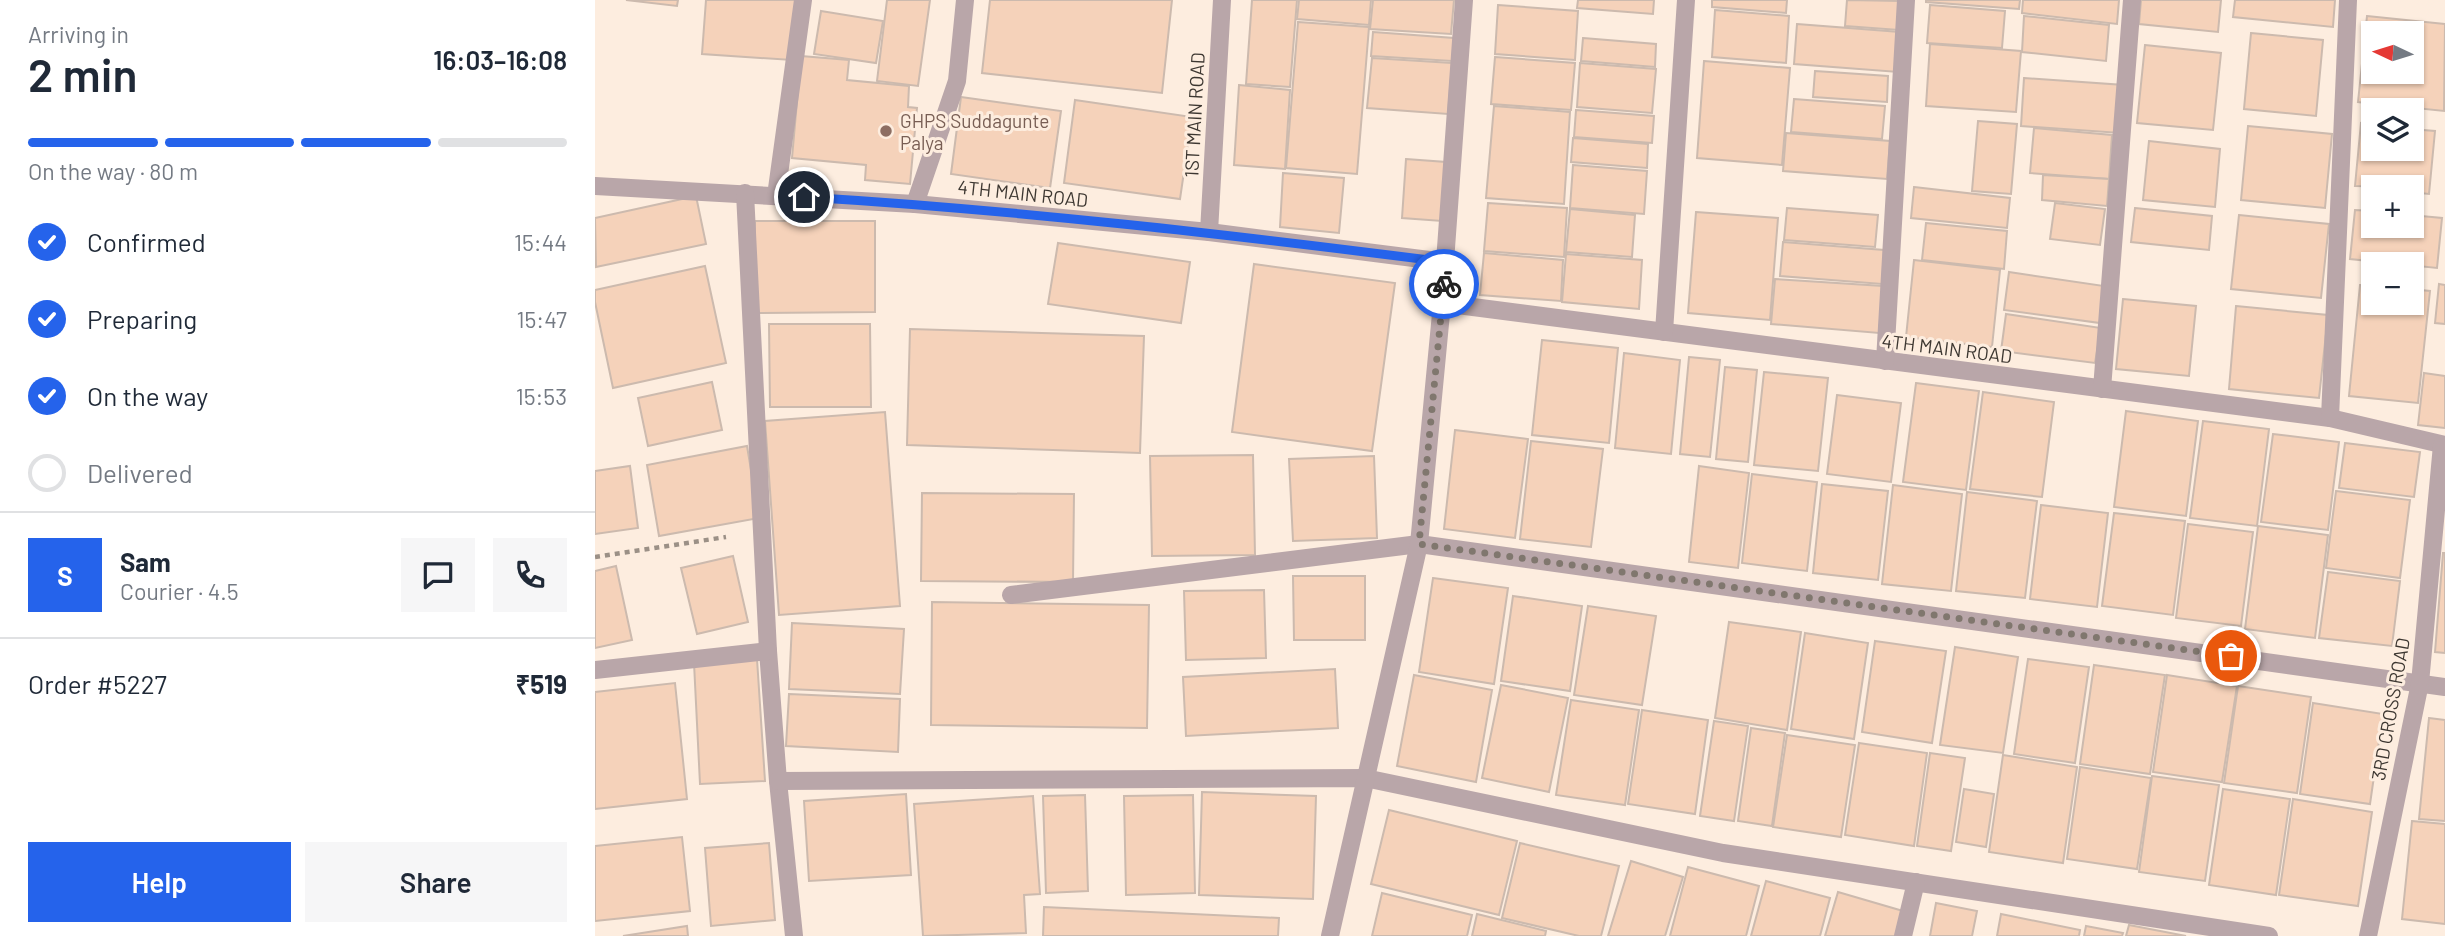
<!DOCTYPE html>
<meta charset="utf-8">
<style>
body{margin:0;font-family:Barlow,sans-serif;background:#f6f6f7;color:#1f2937;height:100vh;display:flex;flex-direction:column;font-size:26px;white-space:nowrap}
*{box-sizing:border-box;margin:0}
p{font-size:23px;color:#747a83}
.icon{flex:none;width:38px;height:38px;fill:none;stroke:currentColor;stroke-width:2;stroke-linecap:round;stroke-linejoin:round}
.map{position:relative;flex:1;overflow:hidden}
.side{display:flex;flex-direction:column;background:#fff;width:595px}
.side>*{flex:none}
.needle{width:46px;rotate:274deg}
.buttons{position:absolute;left:1766px;top:21px;display:grid;gap:14px}
.buttons a{display:grid;place-items:center;width:63px;height:63px;border-radius:0px;background:#fff;box-shadow:0 2px 5px #0004;font-size:35px}
.pin{position:absolute;display:grid;place-items:center;width:60px;height:60px;color:#fff;margin:-30px;border:4px solid #fff;border-radius:50%;box-shadow:0 2px 7px #0007}
.courier{position:absolute;display:grid;place-items:center;width:70px;height:70px;margin:-35px;border:5px solid #2563eb;border-radius:50%;background:#fff;color:#222;box-shadow:0 2px 9px #0007}
.summary em{font-style:normal;font-weight:600}
.summary div{display:flex;flex-direction:column-reverse}
.summary{display:flex;align-items:center;justify-content:space-between;height:119px;padding:0 28px}
h1{font-size:46px;font-weight:600;line-height:52px}
.bar{display:grid;grid-template-columns:repeat(4,1fr);gap:10px 7px;align-content:center;height:84px;padding:0 28px}
.bar i{height:9px;border-radius:5px;background:#e0e1e3}
.bar .selected{background:#2563eb}
.bar p{grid-column:span 4}
.line{display:flex;align-items:center;gap:18px;padding:0 28px;border-top:2px solid #e0e1e3}
.line div{flex:1}
.round{display:grid;place-items:center;flex:none;width:74px;height:74px;border-radius:0px;background:#f6f6f7}
ol{padding:0 28px;list-style:none}
li{display:flex;align-items:center;gap:21px;height:77px}
li p{margin-inline-start:auto}
li .icon{padding:7px;border-radius:50%;background:#2563eb;color:#fff;stroke-width:4}
li:last-child{color:#747a83}
li i{width:38px;height:38px;border:4px solid #e0e1e3;border-radius:50%}
.primary-button{display:flex;gap:14px;margin-top:auto;padding:14px 28px}
.primary-button a{flex:1;height:80px;border-radius:0px;background:#2563eb;color:#fff;font-size:28px;font-weight:600;line-height:80px;text-align:center}
.primary-button a+a{background:#f6f6f7;color:#1f2937}
main{display:flex;flex:1;min-height:0}
.map>svg:first-child{display:block}
.building{fill:#f5d2ba;stroke:#ccbaae;stroke-width:2;fill-rule:evenodd}
.lines{fill:none;stroke-linecap:round;stroke-linejoin:round}
.path{stroke:#9b9086;stroke-width:4.5;stroke-dasharray:5 5;stroke-linecap:butt}
.street{stroke:#b9a6a9;stroke-width:18}
.done{stroke:#80776e;stroke-width:7;stroke-dasharray:0 12.6}
.route{stroke:#2563eb;stroke-width:9}
.education-dot{fill:#8d6e63;stroke:#fdeddf;stroke-width:2.5}
.labels{text-anchor:middle;dominant-baseline:central;stroke-width:6;stroke-linejoin:round;paint-order:stroke}
.street-label{font-size:19px;fill:#3d3731;stroke:#fdeddf}
.education-label{font-size:19px;fill:#785e54;stroke:#fdeddf;text-anchor:start}
</style>
<main>
<section class="side">
<div class="summary"><div><h1>2 min</h1><p>Arriving in</p></div><em>16:03–16:08</em></div>
<div class="bar"><i class="selected"></i><i class="selected"></i><i class="selected"></i><i></i><p>On the way · 80 m</p></div>
<ol>
<li><svg class="icon" aria-label="check" viewBox="0 0 24 24"><path d="M5 12l5 5 9-10"/></svg>Confirmed<p>15:44</p></li>
<li><svg class="icon" aria-label="check" viewBox="0 0 24 24"><path d="M5 12l5 5 9-10"/></svg>Preparing<p>15:47</p></li>
<li><svg class="icon" aria-label="check" viewBox="0 0 24 24"><path d="M5 12l5 5 9-10"/></svg>On the way<p>15:53</p></li>
<li><i></i>Delivered</li>
</ol>
<div class="line" style="height:126px"><b class="round" style="background:#2563eb;color:#fff">S</b><div><b>Sam</b><p>Courier · 4.5</p></div><a class="round"><svg class="icon" aria-label="chat" viewBox="0 0 24 24"><path d="M4 5h16v11H9l-5 4z"/></svg></a><a class="round"><svg class="icon" aria-label="phone" viewBox="0 0 24 24"><path d="M5 4h4l2 5-3 2q2 4 5 5l2-3 5 2v4C11 20 4 13 5 4z"/></svg></a></div>
<div class="line" style="height:91px"><div>Order #5227</div><b>₹519</b></div>
<div class="primary-button"><a>Help</a><a>Share</a></div>
</section>
<div class="map">
<svg width="1850" height="936" viewBox="0 0 1850 936">
<rect width="100%" height="100%" fill="#fdeddf"/>
<g class="building">
<path d="M 31,0 L 83,0 L 82,6 Z"/>
<path d="M 111,0 L 201,0 L 197,60 L 107,54 Z"/>
<path d="M 292,0 L 335,0 L 323,86 L 282,81 Z"/>
<path d="M 395,0 L 577,0 L 567,93 L 387,73 Z"/>
<path d="M 657,0 L 702,0 L 695,87 L 651,84 Z"/>
<path d="M 704,0 L 776,0 L 774,25 L 702,19 Z"/>
<path d="M 778,0 L 859,0 L 856,34 L 775,29 Z"/>
<path d="M 983,0 L 1059,0 L 1058,14 L 982,8 Z"/>
<path d="M 1117,0 L 1192,0 L 1191,13 L 1117,7 Z"/>
<path d="M 1252,0 L 1306,1 L 1304,30 L 1250,26 Z"/>
<path d="M 1331,0 L 1425,0 L 1424,9 L 1331,2 Z"/>
<path d="M 1428,0 L 1524,0 L 1522,24 L 1427,13 Z"/>
<path d="M 1546,0 L 1626,0 L 1623,32 L 1544,24 Z"/>
<path d="M 1640,0 L 1740,0 L 1738,27 L 1638,17 Z"/>
<path d="M 903,5 L 983,11 L 980,60 L 900,54 Z"/>
<path d="M 1335,5 L 1410,11 L 1407,48 L 1332,43 Z"/>
<path d="M 1120,10 L 1194,16 L 1191,63 L 1117,57 Z"/>
<path d="M 226,11 L 288,21 L 281,63 L 219,54 Z"/>
<path d="M 1429,16 L 1514,25 L 1511,61 L 1427,52 Z"/>
<path d="M 1772,16 L 1850,24 L 1849,111 L 1763,102 ZM 1778,33 L 1816,33 L 1816,72 L 1778,72 Z"/>
<path d="M 703,22 L 774,27 L 762,174 L 691,168 Z"/>
<path d="M 1202,24 L 1305,32 L 1303,72 L 1199,64 Z"/>
<path d="M 778,32 L 859,38 L 857,61 L 776,56 Z"/>
<path d="M 1656,33 L 1728,40 L 1721,116 L 1649,109 Z"/>
<path d="M 988,38 L 1061,44 L 1060,67 L 986,61 Z"/>
<path d="M 1335,44 L 1426,51 L 1421,112 L 1331,106 Z"/>
<path d="M 1550,45 L 1626,53 L 1618,130 L 1542,123 Z"/>
<path d="M 206,56 L 254,60 L 252,80 L 314,86 L 313,107 L 322,108 L 315,184 L 270,180 L 271,165 L 197,158 Z"/>
<path d="M 900,57 L 980,63 L 976,110 L 896,104 Z"/>
<path d="M 777,58 L 857,63 L 853,114 L 772,108 Z"/>
<path d="M 1109,61 L 1195,68 L 1187,165 L 1102,158 Z"/>
<path d="M 985,63 L 1061,69 L 1057,113 L 982,107 Z"/>
<path d="M 1220,71 L 1293,76 L 1292,102 L 1218,97 Z"/>
<path d="M 1429,78 L 1529,85 L 1525,133 L 1426,126 Z"/>
<path d="M 644,85 L 695,90 L 690,169 L 639,165 Z"/>
<path d="M 366,97 L 466,111 L 455,188 L 356,174 Z"/>
<path d="M 1199,99 L 1290,106 L 1287,139 L 1196,132 Z"/>
<path d="M 480,100 L 597,117 L 585,199 L 469,183 Z"/>
<path d="M 899,106 L 975,112 L 969,204 L 891,198 Z"/>
<path d="M 981,110 L 1059,116 L 1057,143 L 979,137 Z"/>
<path d="M 1383,121 L 1422,124 L 1416,194 L 1377,191 Z"/>
<path d="M 1766,123 L 1778,125 L 1778,149 L 1816,149 L 1816,129 L 1840,131 L 1834,194 L 1816,192 L 1816,187 L 1760,186 Z"/>
<path d="M 1653,126 L 1737,134 L 1730,208 L 1646,200 Z"/>
<path d="M 1439,128 L 1517,135 L 1514,179 L 1435,173 Z"/>
<path d="M 1191,133 L 1295,141 L 1292,179 L 1188,171 Z"/>
<path d="M 978,138 L 1053,144 L 1052,168 L 976,162 Z"/>
<path d="M 1554,141 L 1625,149 L 1620,207 L 1548,200 Z"/>
<path d="M 811,159 L 851,162 L 847,221 L 807,218 Z"/>
<path d="M 978,165 L 1052,171 L 1049,214 L 975,208 Z"/>
<path d="M 688,173 L 749,178 L 744,233 L 685,227 Z"/>
<path d="M 1448,175 L 1514,179 L 1512,206 L 1447,200 Z"/>
<path d="M 1319,187 L 1415,198 L 1412,228 L 1316,218 Z"/>
<path d="M 101,196 L 111,244 L 1,267 L 0,218 Z"/>
<path d="M 893,203 L 972,208 L 969,257 L 889,251 Z"/>
<path d="M 1460,203 L 1510,209 L 1505,245 L 1455,239 Z"/>
<path d="M 1192,208 L 1283,215 L 1280,247 L 1189,240 Z"/>
<path d="M 1540,208 L 1617,216 L 1614,250 L 1536,242 Z"/>
<path d="M 975,209 L 1040,215 L 1037,257 L 971,252 Z"/>
<path d="M 1760,210 L 1778,211 L 1778,226 L 1816,226 L 1816,215 L 1847,218 L 1842,268 L 1755,259 Z"/>
<path d="M 1101,212 L 1183,218 L 1175,320 L 1093,313 Z"/>
<path d="M 1644,215 L 1734,224 L 1726,298 L 1636,289 Z"/>
<path d="M 160,221 L 280,221 L 280,312 L 160,313 Z"/>
<path d="M 1331,223 L 1412,231 L 1409,269 L 1327,260 Z"/>
<path d="M 1188,242 L 1289,250 L 1287,284 L 1185,276 Z"/>
<path d="M 463,243 L 595,262 L 586,323 L 453,304 Z"/>
<path d="M 889,253 L 968,260 L 966,301 L 885,295 Z"/>
<path d="M 971,254 L 1047,260 L 1044,309 L 967,302 Z"/>
<path d="M 1319,260 L 1405,270 L 1397,347 L 1311,337 Z"/>
<path d="M 659,264 L 800,283 L 777,451 L 637,432 Z"/>
<path d="M 110,266 L 131,363 L 18,388 L 0,302 L 0,290 Z"/>
<path d="M 1414,272 L 1509,286 L 1505,323 L 1409,310 Z"/>
<path d="M 1180,279 L 1288,286 L 1284,333 L 1176,324 Z"/>
<path d="M 1844,284 L 1850,285 L 1850,324 L 1840,323 Z"/>
<path d="M 1765,285 L 1778,286 L 1778,303 L 1816,303 L 1816,289 L 1835,291 L 1823,403 L 1754,396 Z"/>
<path d="M 1528,299 L 1601,306 L 1594,376 L 1521,369 Z"/>
<path d="M 1641,306 L 1733,315 L 1724,398 L 1634,389 Z"/>
<path d="M 1411,314 L 1506,328 L 1500,363 L 1406,351 Z"/>
<path d="M 174,324 L 275,324 L 276,407 L 175,407 Z"/>
<path d="M 315,329 L 549,336 L 545,453 L 312,445 Z"/>
<path d="M 947,340 L 1023,348 L 1014,443 L 937,435 Z"/>
<path d="M 1029,353 L 1085,360 L 1076,454 L 1020,448 Z"/>
<path d="M 1094,357 L 1125,360 L 1115,457 L 1085,454 Z"/>
<path d="M 1130,367 L 1162,370 L 1153,462 L 1121,459 Z"/>
<path d="M 1169,372 L 1233,378 L 1223,471 L 1159,465 Z"/>
<path d="M 1829,373 L 1850,376 L 1850,428 L 1823,425 Z"/>
<path d="M 117,382 L 127,430 L 53,446 L 43,398 Z"/>
<path d="M 1321,383 L 1384,391 L 1371,490 L 1308,482 Z"/>
<path d="M 1388,392 L 1459,402 L 1447,497 L 1375,489 Z"/>
<path d="M 1242,395 L 1306,403 L 1296,482 L 1232,474 Z"/>
<path d="M 1531,411 L 1603,421 L 1591,516 L 1519,507 Z"/>
<path d="M 290,412 L 305,606 L 184,615 L 170,421 Z"/>
<path d="M 1608,421 L 1674,429 L 1662,526 L 1595,518 Z"/>
<path d="M 860,430 L 933,439 L 920,538 L 849,529 Z"/>
<path d="M 1678,434 L 1744,442 L 1733,530 L 1666,522 Z"/>
<path d="M 936,441 L 1008,449 L 996,547 L 925,539 Z"/>
<path d="M 1750,443 L 1825,452 L 1819,497 L 1744,488 Z"/>
<path d="M 152,446 L 164,518 L 64,536 L 52,465 Z"/>
<path d="M 658,455 L 660,555 L 557,556 L 555,456 Z"/>
<path d="M 779,456 L 782,538 L 698,541 L 694,459 Z"/>
<path d="M 35,466 L 43,528 L 0,534 L 0,471 Z"/>
<path d="M 1104,466 L 1154,473 L 1143,568 L 1094,562 Z"/>
<path d="M 1157,474 L 1222,482 L 1212,571 L 1147,563 Z"/>
<path d="M 1227,484 L 1293,491 L 1283,580 L 1218,573 Z"/>
<path d="M 1298,485 L 1367,494 L 1356,591 L 1287,584 Z"/>
<path d="M 1741,491 L 1815,500 L 1805,578 L 1731,568 Z"/>
<path d="M 1372,492 L 1442,501 L 1430,598 L 1361,591 Z"/>
<path d="M 327,493 L 479,494 L 478,582 L 326,581 Z"/>
<path d="M 1446,505 L 1513,513 L 1502,607 L 1435,599 Z"/>
<path d="M 1519,513 L 1590,521 L 1578,615 L 1507,606 Z"/>
<path d="M 1593,524 L 1658,532 L 1646,626 L 1581,618 Z"/>
<path d="M 1663,526 L 1733,535 L 1720,638 L 1650,629 Z"/>
<path d="M 1848,553 L 1850,553 L 1850,653 L 1840,652 Z"/>
<path d="M 138,556 L 153,622 L 102,634 L 86,568 Z"/>
<path d="M 21,566 L 37,640 L 0,648 L 0,571 Z"/>
<path d="M 1733,572 L 1805,581 L 1797,646 L 1724,638 Z"/>
<path d="M 698,576 L 770,576 L 770,640 L 699,640 Z"/>
<path d="M 838,578 L 913,588 L 899,684 L 824,672 Z"/>
<path d="M 669,590 L 671,658 L 591,660 L 589,591 Z"/>
<path d="M 918,596 L 987,606 L 975,691 L 906,681 Z"/>
<path d="M 337,602 L 554,605 L 552,728 L 336,725 Z"/>
<path d="M 993,606 L 1061,616 L 1047,705 L 979,695 Z"/>
<path d="M 1134,622 L 1206,632 L 1192,730 L 1120,718 Z"/>
<path d="M 197,623 L 309,629 L 305,694 L 194,689 Z"/>
<path d="M 1210,633 L 1273,643 L 1259,739 L 1196,729 Z"/>
<path d="M 1280,641 L 1351,651 L 1337,743 L 1267,732 Z"/>
<path d="M 1360,647 L 1423,657 L 1408,753 L 1345,745 Z"/>
<path d="M 162,659 L 170,781 L 105,784 L 99,663 Z"/>
<path d="M 1433,659 L 1494,667 L 1480,763 L 1419,754 Z"/>
<path d="M 1499,665 L 1570,675 L 1555,774 L 1485,764 Z"/>
<path d="M 740,669 L 743,728 L 591,736 L 588,677 Z"/>
<path d="M 819,675 L 897,690 L 881,782 L 802,766 Z"/>
<path d="M 1572,675 L 1642,686 L 1627,782 L 1558,772 Z"/>
<path d="M 80,683 L 92,799 L 0,809 L 0,692 Z"/>
<path d="M 906,685 L 973,698 L 954,792 L 887,778 Z"/>
<path d="M 1643,686 L 1716,697 L 1702,793 L 1629,783 Z"/>
<path d="M 194,694 L 305,699 L 303,752 L 191,746 Z"/>
<path d="M 976,700 L 1044,710 L 1030,805 L 961,795 Z"/>
<path d="M 1718,703 L 1788,714 L 1775,804 L 1705,794 Z"/>
<path d="M 1047,710 L 1113,720 L 1100,814 L 1033,804 Z"/>
<path d="M 1834,718 L 1850,720 L 1850,821 L 1824,819 Z"/>
<path d="M 1119,721 L 1153,726 L 1139,821 L 1105,816 Z"/>
<path d="M 1156,728 L 1190,733 L 1177,826 L 1143,821 Z"/>
<path d="M 1192,735 L 1260,745 L 1246,837 L 1178,827 Z"/>
<path d="M 1264,743 L 1332,753 L 1319,846 L 1250,835 Z"/>
<path d="M 1335,753 L 1370,758 L 1356,851 L 1322,846 Z"/>
<path d="M 1408,755 L 1482,767 L 1468,863 L 1394,852 Z"/>
<path d="M 1485,767 L 1556,778 L 1542,869 L 1472,859 Z"/>
<path d="M 1557,776 L 1624,785 L 1610,881 L 1544,872 Z"/>
<path d="M 1369,789 L 1399,794 L 1391,847 L 1361,842 Z"/>
<path d="M 1628,789 L 1695,799 L 1681,895 L 1614,885 Z"/>
<path d="M 607,792 L 721,796 L 718,899 L 604,895 Z"/>
<path d="M 311,794 L 316,875 L 214,881 L 209,801 Z"/>
<path d="M 490,795 L 493,891 L 451,893 L 448,796 Z"/>
<path d="M 598,795 L 600,893 L 531,895 L 529,796 Z"/>
<path d="M 438,796 L 445,894 L 429,895 L 431,933 L 328,936 L 319,804 Z"/>
<path d="M 1698,799 L 1777,812 L 1763,906 L 1684,895 Z"/>
<path d="M 794,810 L 922,841 L 904,915 L 776,884 Z"/>
<path d="M 1817,821 L 1850,824 L 1850,924 L 1807,919 Z"/>
<path d="M 87,837 L 95,911 L 0,921 L 0,846 Z"/>
<path d="M 174,843 L 180,920 L 116,926 L 110,848 Z"/>
<path d="M 925,843 L 1024,866 L 1006,936 L 984,936 L 907,918 Z"/>
<path d="M 1036,861 L 1088,877 L 1070,936 L 1013,936 Z"/>
<path d="M 1093,867 L 1164,886 L 1151,936 L 1075,936 Z"/>
<path d="M 1171,881 L 1235,898 L 1225,936 L 1156,936 Z"/>
<path d="M 1243,892 L 1308,911 L 1301,936 L 1230,936 Z"/>
<path d="M 787,893 L 877,915 L 872,936 L 777,936 Z"/>
<path d="M 1341,903 L 1382,911 L 1377,936 L 1335,936 Z"/>
<path d="M 449,907 L 684,918 L 683,936 L 448,936 Z"/>
<path d="M 882,914 L 951,931 L 950,936 L 877,936 Z"/>
<path d="M 1406,914 L 1485,930 L 1484,936 L 1402,936 Z"/>
<path d="M 1534,925 L 1591,936 L 1531,936 Z"/>
<path d="M 92,926 L 93,936 L 28,936 Z"/>
<path d="M 1491,926 L 1528,933 L 1527,936 L 1489,936 Z"/>
</g>
<g class="lines">
<path class="path" d="M 0,557 L 131,537"/>
<g class="street">
<path d="M 0,186 L 320,204 L 614,232 L 850,262"/>
<path d="M 150,193 L 173,651 L 183,781 L 199,936"/>
<path d="M 181,196 L 208,0"/>
<path d="M 320,204 L 362,81 L 370,0"/>
<path d="M 614,232 L 627,0"/>
<path d="M 847,303 L 1735,418 L 1850,445"/>
<path d="M 1069,332 L 1091,0"/>
<path d="M 1290,361 L 1311,0"/>
<path d="M 1507,389 L 1537,0"/>
<path d="M 1735,418 L 1753,0"/>
<path d="M 416,595 L 824,544 L 1850,687"/>
<path d="M 0,670 L 173,651"/>
<path d="M 183,781 L 770,778 L 1128,853 L 1674,936"/>
<path d="M 735,936 L 824,544 L 847,303 L 869,0"/>
<path d="M 1308,936 L 1321,882"/>
<path d="M 1773,936 L 1825,683 L 1847,445"/>
</g>
</g>
<g class="lines">
<path class="done" d="M 849,284 L 824,544 L 1636,656"/>
<path class="route" d="M 209,197 C 424,210 637,235 850,262 L 849,284"/>
</g>
<circle class="education-dot" cx="291" cy="131" r="7"/>
<g class="labels">
<g class="street-label">
<text transform="translate(599 115) rotate(-87)">1ST MAIN ROAD</text>
<text transform="translate(428 193) rotate(6)">4TH MAIN ROAD</text>
<text transform="translate(1352 348) rotate(7)">4TH MAIN ROAD</text>
<text transform="translate(1795 709) rotate(-80)">3RD CROSS ROAD</text>
</g>
<g class="education-label">
<text x="305" y="120">GHPS Suddagunte<tspan x="305" dy="22">Palya</tspan></text>
</g>
</g>
</svg>
<div class="buttons">
<a><svg class="needle" viewBox="-14 -14 28 28"><path d="M0-13l5 13h-10z" fill="#e53935"/><path d="M0 13l5-13h-10z" fill="#747a83"/></svg></a>
<a><svg class="icon" aria-label="layers" viewBox="0 0 24 24"><path d="M12 4l9 5-9 5-9-5zM3 14l9 5 9-5"/></svg></a>
<a>+</a>
<a>−</a>
</div>
<div class="pin" style="left:1636px;top:656px;background:#ea580c"><svg class="icon" aria-label="bag" viewBox="0 0 24 24"><path d="M5 8h14l-1 12H6zM9 8a3 3 0 0 1 6 0"/></svg></div>
<div class="pin" style="left:209px;top:197px;background:#1f2937"><svg class="icon" aria-label="home" viewBox="0 0 24 24"><path d="M3 11l9-7 9 7M6 9v11h12V9"/></svg></div>
<div class="courier" style="left:849px;top:284px"><svg class="icon" aria-label="bike" viewBox="0 0 24 24"><circle cx="6" cy="16" r="4"/><circle cx="18" cy="16" r="4"/><path d="M6 16l4-8h5l3 8M10 8l3 8H6M13 5h3"/></svg></div>
</div>
</main>
